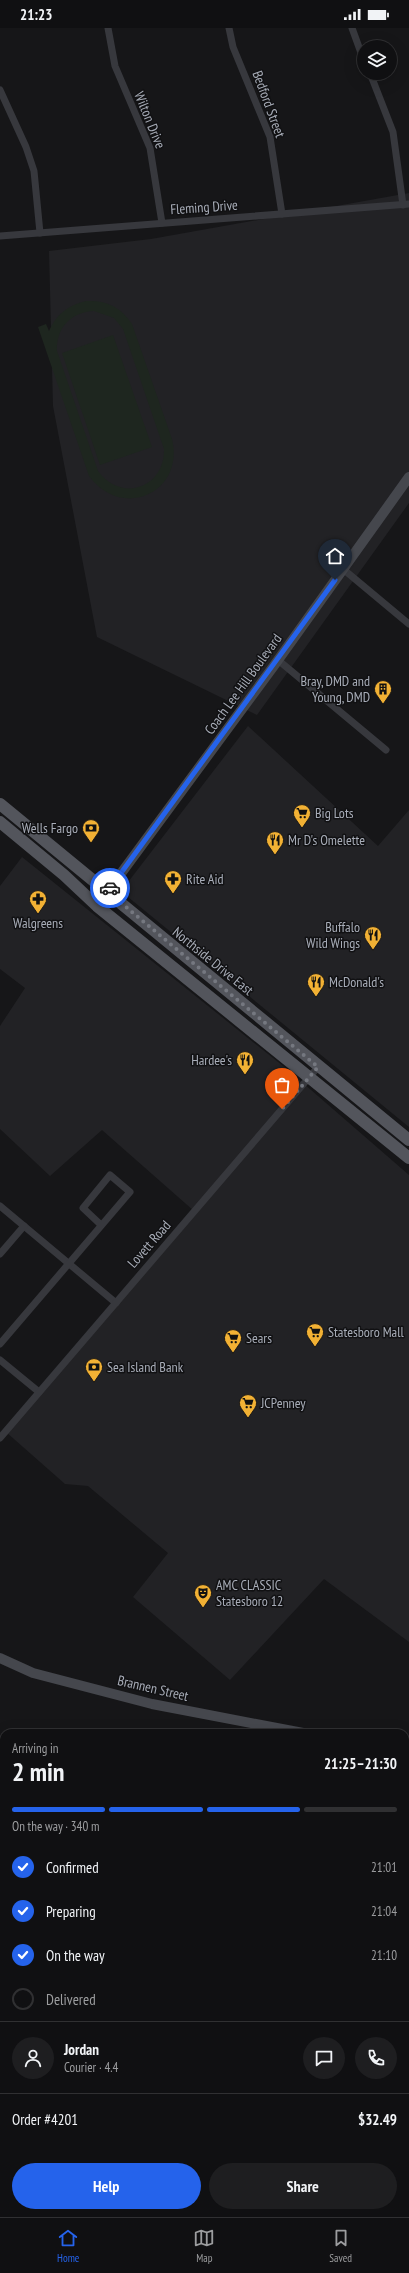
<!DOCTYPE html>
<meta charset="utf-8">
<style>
body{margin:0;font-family:"PT Sans Narrow",sans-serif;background:#1e1e20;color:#f1f3f6;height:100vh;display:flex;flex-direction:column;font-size:15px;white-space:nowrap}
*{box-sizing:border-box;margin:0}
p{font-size:13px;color:#9c9d9f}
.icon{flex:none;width:22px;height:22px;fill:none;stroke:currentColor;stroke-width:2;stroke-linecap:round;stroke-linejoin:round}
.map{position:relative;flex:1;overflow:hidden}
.drawer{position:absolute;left:0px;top:1701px;width:409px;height:488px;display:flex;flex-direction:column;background:#101012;border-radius:12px 12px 0 0;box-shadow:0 4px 16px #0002,0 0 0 1px #303032}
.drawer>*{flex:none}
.buttons{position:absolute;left:357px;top:12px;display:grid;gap:8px}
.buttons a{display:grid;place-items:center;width:40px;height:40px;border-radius:50%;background:#101012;box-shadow:0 4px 16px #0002,0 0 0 1px #303032;font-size:20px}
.pin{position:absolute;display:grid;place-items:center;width:34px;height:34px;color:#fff;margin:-41px -17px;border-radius:50% 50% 50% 0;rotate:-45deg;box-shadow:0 0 4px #0007}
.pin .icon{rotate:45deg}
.courier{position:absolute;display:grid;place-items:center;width:40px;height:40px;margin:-20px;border:3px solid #2563eb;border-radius:50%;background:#fff;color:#222;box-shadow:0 1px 5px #0007}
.headline em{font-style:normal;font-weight:700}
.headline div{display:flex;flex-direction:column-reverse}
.headline{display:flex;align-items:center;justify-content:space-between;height:68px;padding:0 12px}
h1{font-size:26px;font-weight:700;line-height:30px}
.bar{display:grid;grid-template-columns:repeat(4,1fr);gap:6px 4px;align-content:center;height:48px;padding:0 12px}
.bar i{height:5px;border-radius:3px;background:#303032}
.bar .selected{background:#2563eb}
.bar p{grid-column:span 4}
.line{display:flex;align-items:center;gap:10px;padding:0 12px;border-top:1px solid #303032}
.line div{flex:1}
.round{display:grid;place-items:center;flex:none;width:42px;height:42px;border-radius:21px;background:#1e1e20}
ol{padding:0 12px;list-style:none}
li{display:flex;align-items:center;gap:12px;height:44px}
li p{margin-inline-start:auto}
li .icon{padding:4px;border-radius:50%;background:#2563eb;color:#fff;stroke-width:4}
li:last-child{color:#9c9d9f}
li i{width:22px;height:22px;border:2px solid #303032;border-radius:50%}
.button{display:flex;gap:8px;margin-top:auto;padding:8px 12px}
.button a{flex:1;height:46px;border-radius:24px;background:#2563eb;color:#fff;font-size:16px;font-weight:700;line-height:46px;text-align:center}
.button a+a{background:#1e1e20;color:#f1f3f6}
.status{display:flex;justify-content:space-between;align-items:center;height:28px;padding:0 20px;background:#101012;direction:ltr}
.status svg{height:11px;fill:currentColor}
.tab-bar{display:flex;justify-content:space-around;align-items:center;height:56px;border-top:1px solid #303032;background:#101012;font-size:11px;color:#9c9d9f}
.tab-bar a{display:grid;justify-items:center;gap:2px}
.tab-bar .selected{color:#2563eb}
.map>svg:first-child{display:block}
.built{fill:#222225}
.grass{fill:#1e261f;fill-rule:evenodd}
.wetland{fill:url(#wetland-marsh)}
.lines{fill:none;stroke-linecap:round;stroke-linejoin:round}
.street{stroke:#37383d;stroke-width:7}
.secondary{stroke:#45474d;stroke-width:10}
.primary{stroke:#53555c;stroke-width:12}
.done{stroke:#757880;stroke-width:4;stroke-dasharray:0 7.2}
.route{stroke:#2563eb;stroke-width:5}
.labels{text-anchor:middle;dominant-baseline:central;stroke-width:3;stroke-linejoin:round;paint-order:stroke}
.street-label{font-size:14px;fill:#a8adb8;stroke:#111113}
.poi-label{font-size:14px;fill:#a8adb8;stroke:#111113;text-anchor:start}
</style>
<div class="status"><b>21:23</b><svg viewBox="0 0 49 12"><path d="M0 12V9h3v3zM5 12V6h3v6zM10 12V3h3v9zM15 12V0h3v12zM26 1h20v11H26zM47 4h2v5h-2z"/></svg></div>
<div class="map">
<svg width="409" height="2189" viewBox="0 0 409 2189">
<defs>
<pattern id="wetland-marsh" width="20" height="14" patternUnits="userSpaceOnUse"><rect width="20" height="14" fill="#1e261f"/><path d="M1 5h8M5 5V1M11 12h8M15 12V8" fill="none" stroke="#3c433d"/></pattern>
</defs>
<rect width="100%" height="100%" fill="#161618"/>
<g class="built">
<path d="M 409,165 L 409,475 L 257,687 L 97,609 L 53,378 L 49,223 L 151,211 Z"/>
<path d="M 248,698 L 378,818 L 409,782 L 409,1099 L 128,869 L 125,858 Z"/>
<path d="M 22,829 L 288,1042 L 409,1147 L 409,1614 L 324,1551 L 230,1652 L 133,1569 L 168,1525 L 88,1458 L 65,1456 L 6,1404 L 194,1183 L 102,1102 L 50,1148 L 0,1101 L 0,998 L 25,960 L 0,941 L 0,858 Z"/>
<path d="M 409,2089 L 409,2189 L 399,2189 L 392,2185 L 405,2185 L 405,2090 Z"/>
</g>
<g class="grass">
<path d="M 86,273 C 106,272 121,279 132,296 L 172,411 C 185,465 122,493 89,448 L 38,299 L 46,296 L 49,303 C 56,286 69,277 86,273 ZM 94,283 L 114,290 L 123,301 L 164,421 C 165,460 121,475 98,443 L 57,323 C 56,300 71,284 94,283 Z"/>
<path d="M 113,307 L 152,419 L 100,437 L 62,325 Z"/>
</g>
<path class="wetland" d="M 0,2013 L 4,2016 L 4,2185 L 308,2185 L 315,2189 L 0,2189 Z"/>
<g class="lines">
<g class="street">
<path d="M 108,0 L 115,38 L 150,120 L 162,195"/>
<path d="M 229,0 L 233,19 L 270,109 L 282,186"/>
<path d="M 352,0 L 364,33"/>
<path d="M 370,45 L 393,104 L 403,177"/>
<path d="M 0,62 L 26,119 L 34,143 L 40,205"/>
<path d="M 0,208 L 409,176"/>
<path d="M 343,541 L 409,596"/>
<path d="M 278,632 L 386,722"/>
<path d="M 0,1178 L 116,1275"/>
<path d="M 0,1226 L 24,1198"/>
<path d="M 0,1316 L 130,1164 L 110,1147 L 83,1180 L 100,1196"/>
<path d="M 0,1332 L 39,1364"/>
<path d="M 0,1410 L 318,1039"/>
</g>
<g class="secondary">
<path d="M 97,878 L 273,639 L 409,449"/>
<path d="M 0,1630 L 33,1645 L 152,1676 L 303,1705"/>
<path d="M 405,1743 L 409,1746"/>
</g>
<g class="primary">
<path d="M 0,776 L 409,1112"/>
<path d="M 0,794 L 64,847 L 97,878 L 409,1130"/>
</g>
</g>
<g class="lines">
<path class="done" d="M 110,860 L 108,864 L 318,1039 L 282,1081"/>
<path class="route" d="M 110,860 L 335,552"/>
</g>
<defs>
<g id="building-pin" transform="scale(0.9)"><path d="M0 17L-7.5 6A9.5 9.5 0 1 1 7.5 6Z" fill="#f2b134" stroke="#111113"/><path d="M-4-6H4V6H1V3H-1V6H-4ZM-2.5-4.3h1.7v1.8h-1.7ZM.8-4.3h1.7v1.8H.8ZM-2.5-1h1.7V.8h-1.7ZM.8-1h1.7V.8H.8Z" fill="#111"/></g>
<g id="supermarket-pin" transform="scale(0.9)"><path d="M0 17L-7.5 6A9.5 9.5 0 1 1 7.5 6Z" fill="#f2b134" stroke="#111113"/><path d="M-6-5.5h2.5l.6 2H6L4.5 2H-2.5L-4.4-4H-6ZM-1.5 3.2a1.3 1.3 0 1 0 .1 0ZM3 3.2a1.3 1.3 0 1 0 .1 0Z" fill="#111"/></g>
<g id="bank-pin" transform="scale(0.9)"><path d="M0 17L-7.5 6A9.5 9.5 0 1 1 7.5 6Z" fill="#f2b134" stroke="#111113"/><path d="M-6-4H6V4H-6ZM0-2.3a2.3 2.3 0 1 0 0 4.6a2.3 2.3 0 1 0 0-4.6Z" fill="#111"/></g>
<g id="restaurant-pin" transform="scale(0.9)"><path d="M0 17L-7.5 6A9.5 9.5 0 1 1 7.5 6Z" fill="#f2b134" stroke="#111113"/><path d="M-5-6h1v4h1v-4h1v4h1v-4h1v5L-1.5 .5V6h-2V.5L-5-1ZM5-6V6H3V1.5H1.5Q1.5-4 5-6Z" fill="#111"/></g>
<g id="pharmacy-pin" transform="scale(0.9)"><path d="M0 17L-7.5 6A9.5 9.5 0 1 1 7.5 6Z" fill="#f2b134" stroke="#111113"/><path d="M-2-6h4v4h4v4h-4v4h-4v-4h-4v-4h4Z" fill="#111"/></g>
<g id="theatre-pin" transform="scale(0.9)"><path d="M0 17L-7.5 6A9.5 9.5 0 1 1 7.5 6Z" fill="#f2b134" stroke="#111113"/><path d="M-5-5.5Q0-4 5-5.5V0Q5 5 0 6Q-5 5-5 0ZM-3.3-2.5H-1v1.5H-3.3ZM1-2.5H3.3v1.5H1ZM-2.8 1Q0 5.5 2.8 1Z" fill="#111"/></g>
</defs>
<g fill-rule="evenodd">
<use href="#building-pin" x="383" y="661"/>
<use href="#supermarket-pin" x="302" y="785"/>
<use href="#bank-pin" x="91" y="800"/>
<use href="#restaurant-pin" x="275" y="812"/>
<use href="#pharmacy-pin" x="173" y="851"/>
<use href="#pharmacy-pin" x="38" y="871"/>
<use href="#restaurant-pin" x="373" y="907"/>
<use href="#restaurant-pin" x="316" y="954"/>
<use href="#restaurant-pin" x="245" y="1032"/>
<use href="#supermarket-pin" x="315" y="1304"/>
<use href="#supermarket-pin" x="233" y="1310"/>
<use href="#bank-pin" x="94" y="1339"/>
<use href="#supermarket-pin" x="248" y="1375"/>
<use href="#theatre-pin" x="203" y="1565"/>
</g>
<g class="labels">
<g class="street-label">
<text transform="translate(269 76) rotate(70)">Bedford Street</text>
<text transform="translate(150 92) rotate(68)">Wilton Drive</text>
<text transform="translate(204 179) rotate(-4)">Fleming Drive</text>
<text transform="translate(243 656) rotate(-54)">Coach Lee Hill Boulevard</text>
<text transform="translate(213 933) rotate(39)">Northside Drive East</text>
<text transform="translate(149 1216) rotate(-49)">Lovett Road</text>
<text transform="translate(153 1660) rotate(13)">Brannen Street</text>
</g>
<g class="poi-label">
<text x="370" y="653" text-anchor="end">Bray, DMD and<tspan x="370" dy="16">Young, DMD</tspan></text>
<text x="315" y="785">Big Lots</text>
<text x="78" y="800" text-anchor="end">Wells Fargo</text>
<text x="288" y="812">Mr D's Omelette</text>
<text x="186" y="851">Rite Aid</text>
<text x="38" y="895" text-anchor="middle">Walgreens</text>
<text x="360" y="899" text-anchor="end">Buffalo<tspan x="360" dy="16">Wild Wings</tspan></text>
<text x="329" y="954">McDonald's</text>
<text x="232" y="1032" text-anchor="end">Hardee's</text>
<text x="328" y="1304">Statesboro Mall</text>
<text x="246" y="1310">Sears</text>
<text x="107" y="1339">Sea Island Bank</text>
<text x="261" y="1375">JCPenney</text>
<text x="216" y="1557">AMC CLASSIC<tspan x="216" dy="16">Statesboro 12</tspan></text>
</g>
</g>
</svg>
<div class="buttons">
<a><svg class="icon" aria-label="layers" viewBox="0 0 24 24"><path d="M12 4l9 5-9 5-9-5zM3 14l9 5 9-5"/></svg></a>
</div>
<div class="pin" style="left:282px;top:1081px;background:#ea580c"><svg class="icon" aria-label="bag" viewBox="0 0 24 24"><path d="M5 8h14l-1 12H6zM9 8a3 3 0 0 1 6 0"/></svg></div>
<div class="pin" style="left:335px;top:552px;background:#1f2937"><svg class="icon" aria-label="home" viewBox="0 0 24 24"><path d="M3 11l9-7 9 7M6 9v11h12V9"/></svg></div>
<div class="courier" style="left:110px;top:860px"><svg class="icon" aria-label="car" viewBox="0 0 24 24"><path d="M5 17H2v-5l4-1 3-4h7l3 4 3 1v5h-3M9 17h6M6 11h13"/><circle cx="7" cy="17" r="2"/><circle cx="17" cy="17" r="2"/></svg></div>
<section class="drawer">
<div class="headline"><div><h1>2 min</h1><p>Arriving in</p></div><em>21:25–21:30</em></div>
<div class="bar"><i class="selected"></i><i class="selected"></i><i class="selected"></i><i></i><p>On the way · 340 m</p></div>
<ol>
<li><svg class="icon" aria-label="check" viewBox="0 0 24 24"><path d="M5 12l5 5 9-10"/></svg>Confirmed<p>21:01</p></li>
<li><svg class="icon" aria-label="check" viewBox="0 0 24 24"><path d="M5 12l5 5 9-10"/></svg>Preparing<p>21:04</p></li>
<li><svg class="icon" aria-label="check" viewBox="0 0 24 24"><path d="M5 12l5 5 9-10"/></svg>On the way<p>21:10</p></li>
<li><i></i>Delivered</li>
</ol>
<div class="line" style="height:72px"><a class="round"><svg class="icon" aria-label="person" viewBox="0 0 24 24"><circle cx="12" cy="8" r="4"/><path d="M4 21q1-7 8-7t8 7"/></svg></a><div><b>Jordan</b><p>Courier · 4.4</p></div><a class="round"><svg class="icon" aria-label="chat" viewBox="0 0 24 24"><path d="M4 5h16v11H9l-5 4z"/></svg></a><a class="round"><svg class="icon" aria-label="phone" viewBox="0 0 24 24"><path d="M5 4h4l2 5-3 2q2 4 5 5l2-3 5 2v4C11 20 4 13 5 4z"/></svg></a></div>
<div class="line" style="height:52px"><div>Order #4201</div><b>$32.49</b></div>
<div class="button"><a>Help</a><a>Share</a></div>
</section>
</div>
<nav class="tab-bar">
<a class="selected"><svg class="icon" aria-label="home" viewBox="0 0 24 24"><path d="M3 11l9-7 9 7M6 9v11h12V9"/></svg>Home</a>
<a><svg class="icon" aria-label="map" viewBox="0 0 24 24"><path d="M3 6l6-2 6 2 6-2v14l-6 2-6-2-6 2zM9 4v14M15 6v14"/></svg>Map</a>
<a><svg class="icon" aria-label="saved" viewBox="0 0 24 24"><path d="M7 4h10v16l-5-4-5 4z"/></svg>Saved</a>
</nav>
